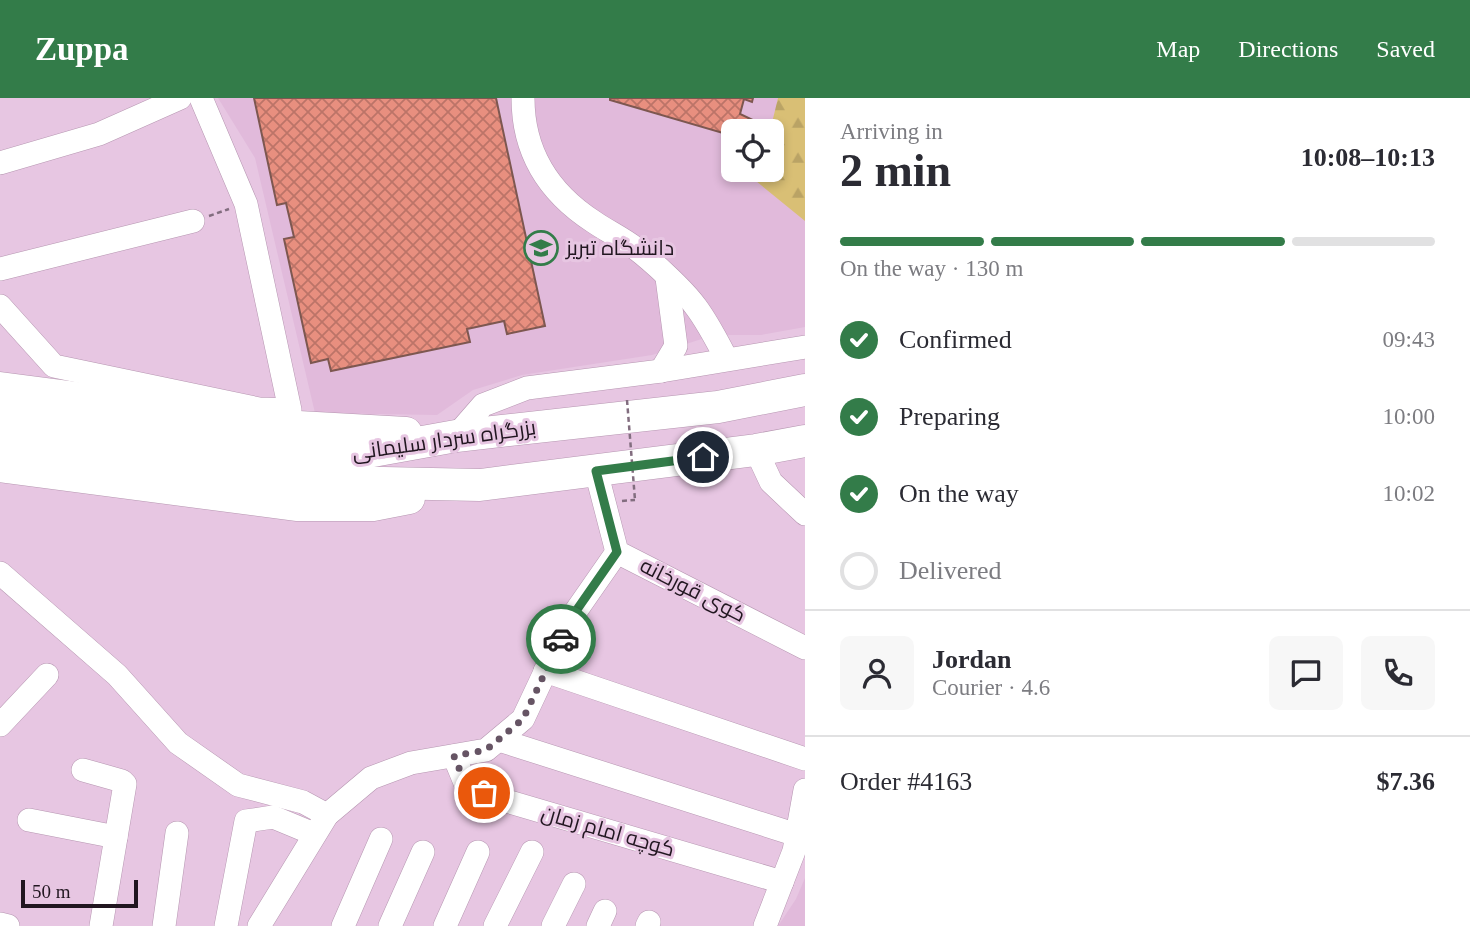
<!DOCTYPE html>
<meta charset="utf-8">
<style>
body{margin:0;font-family:"Times New Roman",Cairo,serif;background:#f7f7f7;color:#2b2b33;height:100vh;display:flex;flex-direction:column;font-size:26px;white-space:nowrap}
*{box-sizing:border-box;margin:0}
p{font-size:23px;color:#7c7c81}
.icon{flex:none;width:38px;height:38px;fill:none;stroke:currentColor;stroke-width:2;stroke-linecap:round;stroke-linejoin:round}
.map{position:relative;flex:1;overflow:hidden}
.side{display:flex;flex-direction:column;background:#fff;width:665px}
.side>*{flex:none}
.buttons{position:absolute;left:721px;top:21px;display:grid;gap:14px}
.buttons a{display:grid;place-items:center;width:63px;height:63px;border-radius:10px;background:#fff;box-shadow:0 4px 10px #0003;font-size:35px}
.scale{position:absolute;left:21px;bottom:18px;width:117px;box-sizing:border-box;padding-left:7px;border:4px solid #211620;border-top:0;font-size:19px;line-height:24px;white-space:nowrap;color:#211620;-webkit-text-stroke:5px #e7c6e2;paint-order:stroke}
.pin{position:absolute;display:grid;place-items:center;width:60px;height:60px;color:#fff;margin:-30px;border:4px solid #fff;border-radius:50%;box-shadow:0 2px 7px #0007}
.courier{position:absolute;display:grid;place-items:center;width:70px;height:70px;margin:-35px;border:5px solid #337c49;border-radius:50%;background:#fff;color:#222;box-shadow:0 2px 9px #0007}
.headline em{font-style:normal;font-weight:700}
.headline div{display:flex;flex-direction:column-reverse}
.headline{display:flex;align-items:center;justify-content:space-between;height:119px;padding:0 35px}
h1{font-size:46px;font-weight:700;line-height:52px}
.bar{display:grid;grid-template-columns:repeat(4,1fr);gap:10px 7px;align-content:center;height:84px;padding:0 35px}
.bar i{height:9px;border-radius:5px;background:#e1e1e2}
.bar .active{background:#337c49}
.bar p{grid-column:span 4}
.line{display:flex;align-items:center;gap:18px;padding:0 35px;border-top:2px solid #e1e1e2}
.line div{flex:1}
.round{display:grid;place-items:center;flex:none;width:74px;height:74px;border-radius:10px;background:#f7f7f7}
ol{padding:0 35px;list-style:none}
li{display:flex;align-items:center;gap:21px;height:77px}
li p{margin-inline-start:auto}
li .icon{padding:7px;border-radius:50%;background:#337c49;color:#fff;stroke-width:4}
li:last-child{color:#7c7c81}
li i{width:38px;height:38px;border:4px solid #e1e1e2;border-radius:50%}
header{display:flex;align-items:center;gap:42px;box-sizing:border-box;height:98px;padding:0 35px;background:#337c49;color:#fff}
header strong{font-size:33px}
nav{display:flex;gap:38px;margin-inline-start:auto;font-size:24px}
main{display:flex;flex:1;min-height:0}
.map>svg:first-child{display:block}
.built{fill:#e1badb;fill-rule:evenodd}
.forest{fill:url(#forest-firs)}
.building{fill:url(#building-cross-hatch);stroke:#7d5750;stroke-width:2}
.lines{fill:none;stroke-linecap:round;stroke-linejoin:round}
.minor-casing{stroke:#b696b1;stroke-width:24}
.highway-casing{stroke:#b696b1;stroke-width:33}
.path{stroke:#826d7f;stroke-width:2.5;stroke-dasharray:5 3.5;stroke-linecap:butt}
.minor{stroke:#fff;stroke-width:23}
.highway{stroke:#fff;stroke-width:32}
.path-bridge{stroke:#826d7f;stroke-width:2.5;stroke-dasharray:5 3.5;stroke-linecap:butt}
.done{stroke:#665464;stroke-width:7;stroke-dasharray:0 12.6}
.route{stroke:#337c49;stroke-width:9}
.labels{text-anchor:middle;dominant-baseline:central;stroke-width:6;stroke-linejoin:round;paint-order:stroke}
.poi-label{font-size:21px;fill:#211620;stroke:#e7c6e2;text-anchor:start}
.street-label{font-size:21px;fill:#211620;stroke:#e7c6e2}
</style>
<header>
<strong>Zuppa</strong>
<nav><a>Map</a><a>Directions</a><a>Saved</a></nav>
</header>
<main>
<div class="map">
<svg width="805" height="828" viewBox="0 0 805 828">
<defs>
<pattern id="forest-firs" width="22" height="20" patternUnits="userSpaceOnUse" patternTransform="scale(1.75)"><rect width="22" height="20" fill="#d9bf75"/><path d="M5 1l3.5 6h-7zM16 11l3.5 6h-7z" fill="#baa365"/></pattern>
<pattern id="building-cross-hatch" width="8" height="8" patternUnits="userSpaceOnUse" patternTransform="scale(1.75)"><rect width="8" height="8" fill="#e88f7f"/><path d="M0 0l8 8M0 8l8-8" fill="none" stroke="#bc7468"/></pattern>
</defs>
<rect width="100%" height="100%" fill="#e7c6e2"/>
<g class="built">
<path d="M 218,0 L 805,0 L 805,229 L 761,237 L 714,237 L 652,257 L 522,277 L 473,292 L 437,317 L 315,315 L 255,60 ZM 733,33 L 772,33 L 772,72 L 733,72 Z"/>
<path d="M 805,780 L 805,828 L 778,828 L 796,801 Z"/>
</g>
<path class="forest" d="M 778,0 L 805,0 L 805,123 L 756,83 L 760,72 L 772,72 L 772,33 L 770,33 Z"/>
<g class="building">
<path d="M 254,0 L 496,0 L 545,228 L 507,236 L 504,223 L 467,231 L 470,244 L 331,273 L 328,261 L 311,265 L 284,141 L 294,139 L 286,105 L 277,107 Z"/>
<path d="M 610,0 L 753,0 L 752,4 L 744,1 L 740,16 L 755,23 L 752,33 L 733,33 L 733,38 L 610,2 Z"/>
</g>
<g class="lines">
<g class="minor-casing">
<g id="minor">
<path d="M 523,0 C 523,54 549,95 594,124 C 607,133 622,140 635,150 C 652,163 684,192 696,209 C 708,225 717,243 726,260"/>
<path d="M 0,65 L 99,36 L 180,0"/>
<path d="M 0,171 L 193,123"/>
<path d="M 0,208 L 54,268 L 259,311 L 290,312 L 246,106 L 201,0"/>
<path d="M 661,273 L 676,248 L 667,180"/>
<path d="M 456,338 L 483,307 L 527,290 L 661,273 L 805,249"/>
<path d="M 756,352 L 771,384 L 805,416"/>
<path d="M 596,373 L 617,454 L 805,550"/>
<path d="M 0,475 L 117,577 L 178,645 L 238,687 L 303,704 L 327,717"/>
<path d="M 545,573 L 805,661"/>
<path d="M 0,627 L 47,577"/>
<path d="M 499,642 L 797,737"/>
<path d="M 454,658 L 466,687 L 503,702 L 782,784"/>
<path d="M 83,672 L 122,683 L 125,686 L 101,828"/>
<path d="M 29,722 L 116,739"/>
<path d="M 0,826 L 8,828"/>
<path d="M 164,828 L 177,735"/>
<path d="M 226,828 L 246,723 L 273,719 L 314,736"/>
<path d="M 259,828 L 327,717 L 371,680 L 411,665 L 486,652 L 523,621 L 569,523 L 617,454"/>
<path d="M 343,828 L 381,741"/>
<path d="M 390,828 L 423,754"/>
<path d="M 445,828 L 478,754"/>
<path d="M 495,828 L 532,754"/>
<path d="M 553,828 L 574,786"/>
<path d="M 598,828 L 605,813"/>
<path d="M 647,828 L 649,824"/>
<path d="M 765,828 L 794,753 L 805,692"/>
</g>
</g>
<g class="highway-casing">
<g id="highway">
<path d="M 0,290 L 298,329 L 406,335"/>
<path d="M 0,314 L 59,325 L 336,357 L 356,356 L 456,338 L 718,309 L 805,292"/>
<path d="M 0,342 L 335,384 L 480,387 L 756,352 L 805,343"/>
<path d="M 0,368 L 296,407 L 373,407 L 409,400"/>
</g>
</g>
<g class="path">
<path d="M 209,118 L 229,111"/>
<path d="M 622,403 L 635,402"/>
</g>
<use href="#minor" class="minor"/>
<use href="#highway" class="highway"/>
<path class="path-bridge" d="M 627,302 L 635,402"/>
</g>
<g class="lines">
<path class="done" d="M 484,695 L 466,687 L 454,658 L 486,652 L 523,621 L 561,541"/>
<path class="route" d="M 561,541 L 569,523 L 617,454 L 596,373 L 703,359"/>
</g>
<defs>
<g id="university-ring" transform="scale(1.75)"><circle r="9.5" fill="#e7c6e2" stroke="#337c49" stroke-width="1.5"/><path d="M0-5L7-2L0 1L-7-2ZM-4 1L0 2.5L4 1V4Q0 6-4 4Z" fill="#337c49"/></g>
</defs>
<g fill-rule="evenodd">
<use href="#university-ring" x="541" y="150"/>
</g>
<g class="labels">
<g class="poi-label">
<text x="566" y="150">دانشگاه تبریز</text>
</g>
<g class="street-label">
<text transform="translate(444 342) rotate(-8)">بزرگراه سردار سلیمانی</text>
<text transform="translate(693 492) rotate(27)">کوی قورخانه</text>
<text transform="translate(608 733) rotate(16)">کوچه امام زمان</text>
</g>
</g>
</svg>
<div class="buttons">
<a><svg class="icon" aria-label="locate" viewBox="0 0 24 24"><circle cx="12" cy="12" r="6"/><path d="M12 2v4M12 18v4M2 12h4M18 12h4"/></svg></a>
</div>
<div class="scale">50 m</div>
<div class="pin" style="left:484px;top:695px;background:#ea580c"><svg class="icon" aria-label="bag" viewBox="0 0 24 24"><path d="M5 8h14l-1 12H6zM9 8a3 3 0 0 1 6 0"/></svg></div>
<div class="pin" style="left:703px;top:359px;background:#1f2937"><svg class="icon" aria-label="home" viewBox="0 0 24 24"><path d="M3 11l9-7 9 7M6 9v11h12V9"/></svg></div>
<div class="courier" style="left:561px;top:541px"><svg class="icon" aria-label="car" viewBox="0 0 24 24"><path d="M5 17H2v-5l4-1 3-4h7l3 4 3 1v5h-3M9 17h6M6 11h13"/><circle cx="7" cy="17" r="2"/><circle cx="17" cy="17" r="2"/></svg></div>
</div>
<section class="side">
<div class="headline"><div><h1>2 min</h1><p>Arriving in</p></div><em>10:08–10:13</em></div>
<div class="bar"><i class="active"></i><i class="active"></i><i class="active"></i><i></i><p>On the way · 130 m</p></div>
<ol>
<li><svg class="icon" aria-label="check" viewBox="0 0 24 24"><path d="M5 12l5 5 9-10"/></svg>Confirmed<p>09:43</p></li>
<li><svg class="icon" aria-label="check" viewBox="0 0 24 24"><path d="M5 12l5 5 9-10"/></svg>Preparing<p>10:00</p></li>
<li><svg class="icon" aria-label="check" viewBox="0 0 24 24"><path d="M5 12l5 5 9-10"/></svg>On the way<p>10:02</p></li>
<li><i></i>Delivered</li>
</ol>
<div class="line" style="height:126px"><a class="round"><svg class="icon" aria-label="person" viewBox="0 0 24 24"><circle cx="12" cy="8" r="4"/><path d="M4 21q1-7 8-7t8 7"/></svg></a><div><b>Jordan</b><p>Courier · 4.6</p></div><a class="round"><svg class="icon" aria-label="chat" viewBox="0 0 24 24"><path d="M4 5h16v11H9l-5 4z"/></svg></a><a class="round"><svg class="icon" aria-label="phone" viewBox="0 0 24 24"><path d="M5 4h4l2 5-3 2q2 4 5 5l2-3 5 2v4C11 20 4 13 5 4z"/></svg></a></div>
<div class="line" style="height:91px"><div>Order #4163</div><b>$7.36</b></div>
</section>
</main>
